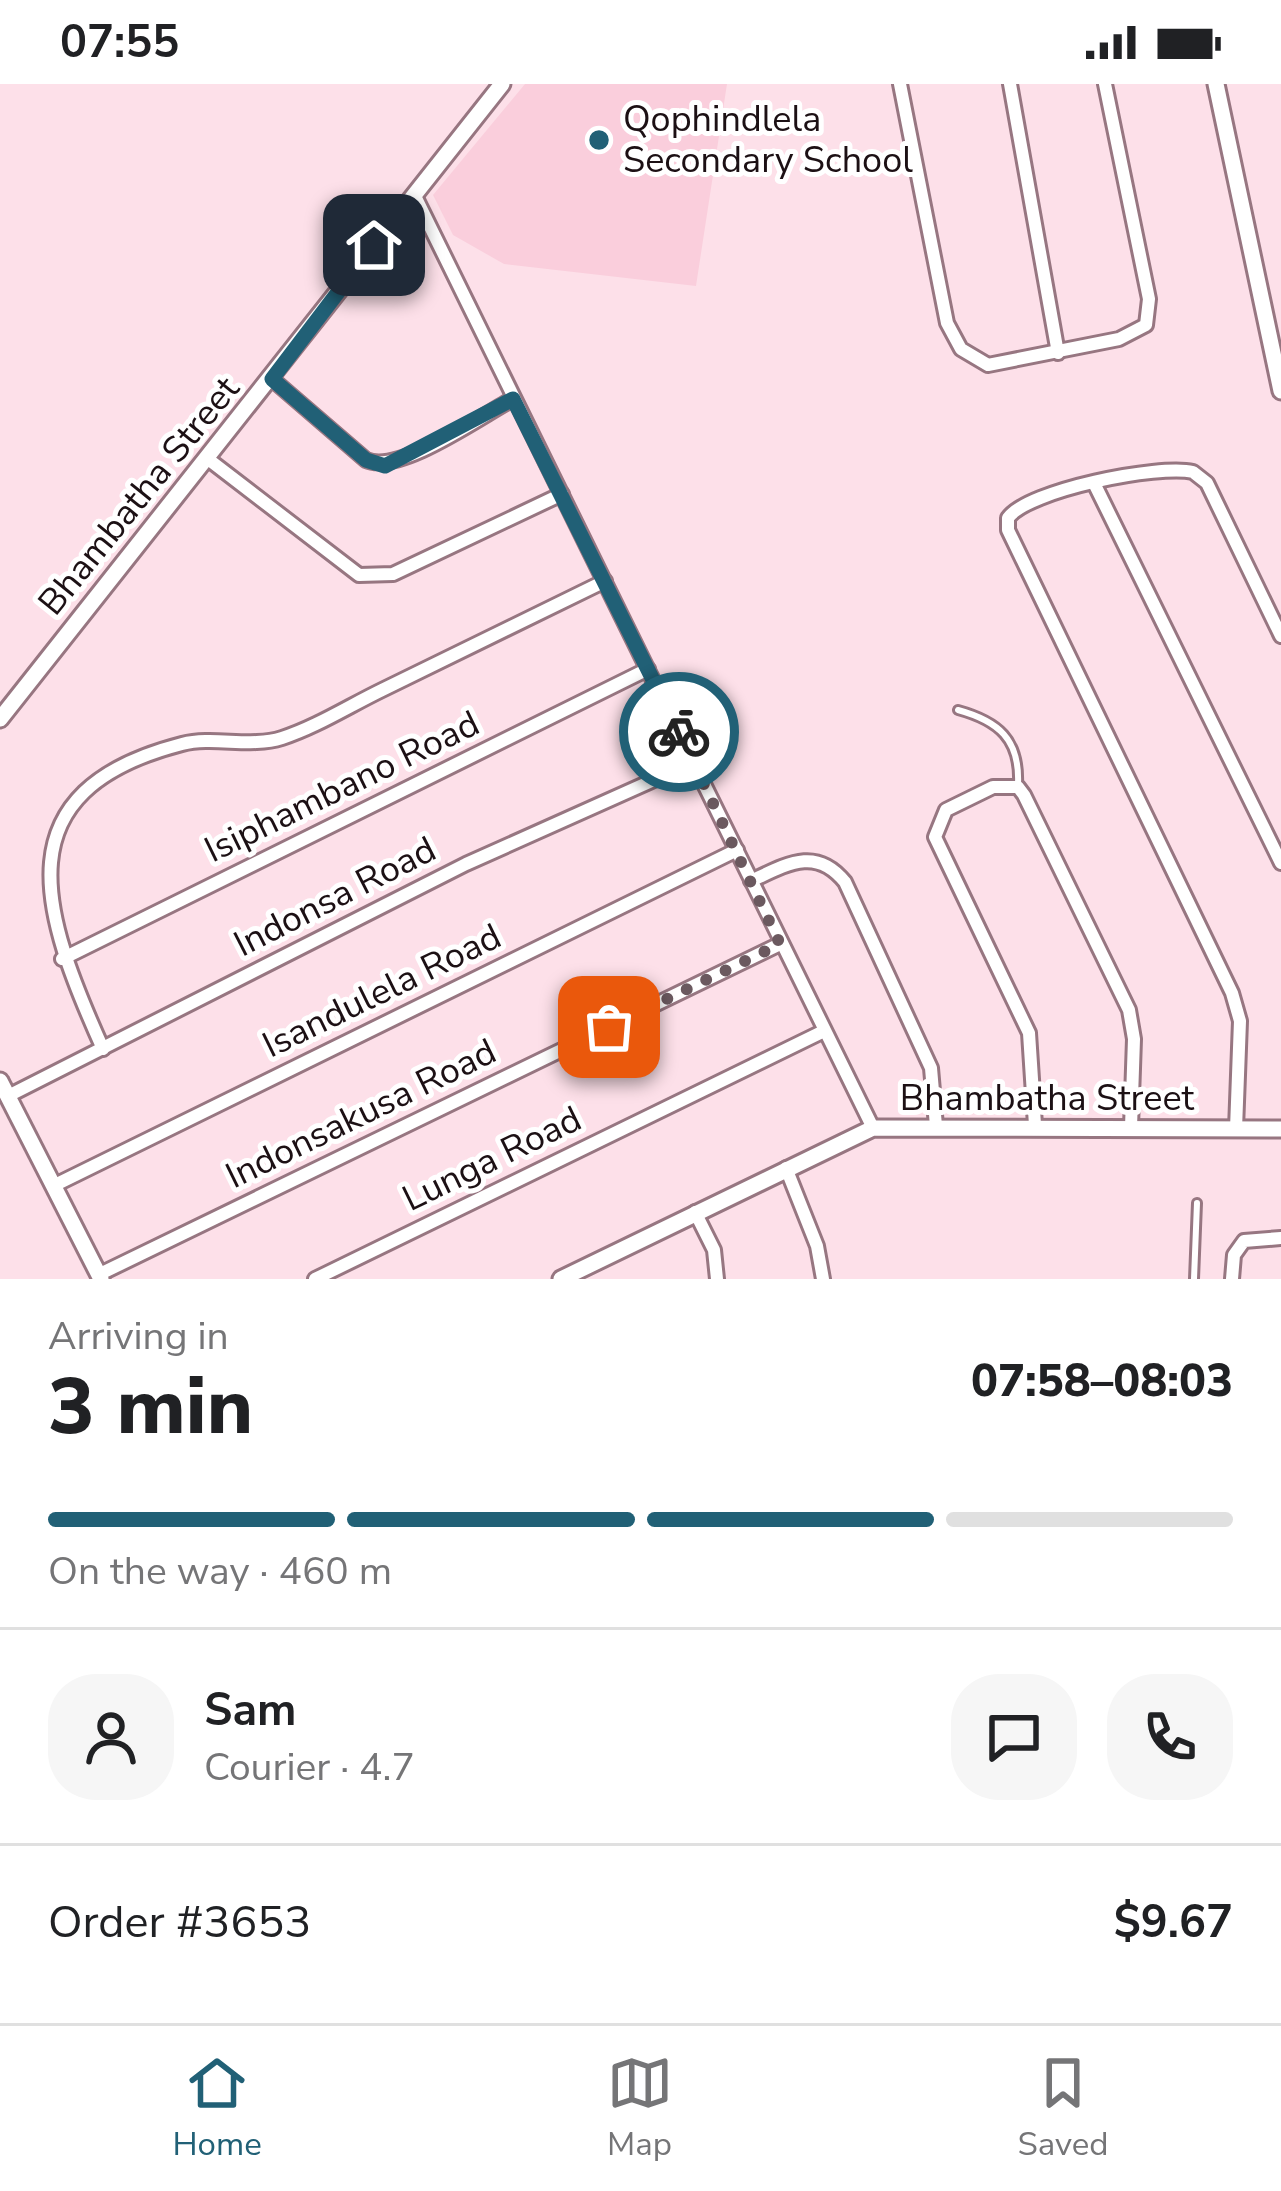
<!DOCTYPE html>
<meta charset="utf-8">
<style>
body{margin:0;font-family:"Nunito Sans",sans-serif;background:#f6f6f6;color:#202124;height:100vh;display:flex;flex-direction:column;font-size:45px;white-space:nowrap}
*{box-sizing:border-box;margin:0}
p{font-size:39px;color:#757577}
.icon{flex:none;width:66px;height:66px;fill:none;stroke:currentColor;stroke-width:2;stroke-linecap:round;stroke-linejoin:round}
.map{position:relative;height:1195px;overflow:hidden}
.panel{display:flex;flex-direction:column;background:#fff;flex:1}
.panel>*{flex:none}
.pin{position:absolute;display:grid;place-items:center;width:102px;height:102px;color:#fff;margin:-51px;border-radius:24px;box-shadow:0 6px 18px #0006}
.courier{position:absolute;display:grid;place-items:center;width:120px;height:120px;margin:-60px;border:9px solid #216076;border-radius:50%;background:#fff;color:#222;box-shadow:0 3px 15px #0007}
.headline em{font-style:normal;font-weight:800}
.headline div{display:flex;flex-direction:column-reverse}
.headline{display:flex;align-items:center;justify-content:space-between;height:204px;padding:0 48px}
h1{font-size:78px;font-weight:800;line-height:90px}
.bar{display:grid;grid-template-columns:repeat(4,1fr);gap:18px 12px;align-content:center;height:144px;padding:0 48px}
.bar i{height:15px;border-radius:9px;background:#e0e0e0}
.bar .active{background:#216076}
.bar p{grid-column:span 4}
.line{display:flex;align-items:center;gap:30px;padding:0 48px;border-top:3px solid #e0e0e0}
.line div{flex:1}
.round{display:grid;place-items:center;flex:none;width:126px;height:126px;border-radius:48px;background:#f6f6f6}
.status{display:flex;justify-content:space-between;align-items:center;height:84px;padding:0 60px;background:#fff;direction:ltr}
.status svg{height:33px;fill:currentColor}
.tabs{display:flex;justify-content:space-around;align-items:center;height:168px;border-top:3px solid #e0e0e0;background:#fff;font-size:33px;color:#757577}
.tabs a{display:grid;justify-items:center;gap:6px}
.tabs .active{color:#216076}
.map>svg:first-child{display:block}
.built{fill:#facedc}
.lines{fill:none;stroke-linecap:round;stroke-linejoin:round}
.service-casing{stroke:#977681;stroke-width:12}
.minor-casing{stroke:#977681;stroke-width:18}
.tertiary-casing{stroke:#977681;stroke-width:21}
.service{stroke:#fff;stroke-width:6}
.minor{stroke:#fff;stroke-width:12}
.tertiary{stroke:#fff;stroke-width:15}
.done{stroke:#6b595f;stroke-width:12;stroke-dasharray:0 21.6}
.route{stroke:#216076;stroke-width:15}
.poi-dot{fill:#216076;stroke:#fff;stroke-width:4.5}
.labels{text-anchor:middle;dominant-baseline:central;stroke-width:10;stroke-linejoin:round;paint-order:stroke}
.poi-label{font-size:36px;fill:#1c1014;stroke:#fff;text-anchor:start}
.street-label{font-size:36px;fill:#1c1014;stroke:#fff}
</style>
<div class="status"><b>07:55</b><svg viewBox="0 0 49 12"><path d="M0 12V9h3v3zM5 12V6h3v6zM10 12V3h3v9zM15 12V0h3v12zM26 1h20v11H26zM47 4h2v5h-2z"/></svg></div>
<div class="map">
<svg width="1281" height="1195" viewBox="0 0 1281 1195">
<rect width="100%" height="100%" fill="#fde0e9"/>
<path class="built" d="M 525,0 L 727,0 L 696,202 L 504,180 L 453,151 L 433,111 Z"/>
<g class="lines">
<g class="service-casing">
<g id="service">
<path d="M 958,626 C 998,637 1020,655 1018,700"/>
<path d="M 1194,1195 L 1197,1119"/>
</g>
</g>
<g class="minor-casing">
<g id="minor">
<path d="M 900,0 L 947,239 L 961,265 L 988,281 L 1119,255 L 1146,241 L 1149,215 L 1105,0"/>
<path d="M 1010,0 L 1058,269"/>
<path d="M 414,110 L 873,1044"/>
<path d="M 272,295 L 366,376 C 399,391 481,332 513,315"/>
<path d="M 208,375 L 359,491 L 393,490 L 562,410"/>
<path d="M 1094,399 L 1281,779"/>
<path d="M 751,797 C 787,780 816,762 845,798 L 931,984 L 936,1042"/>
<path d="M 62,875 L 648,585"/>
<path d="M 103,965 C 41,827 0,707 182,660 C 214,652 251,664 282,654 C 316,643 349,622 382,606 C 456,570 530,534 605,497"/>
<path d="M 8,1012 L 466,780 L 694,678"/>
<path d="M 1035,1041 L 1029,949 L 935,753 L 946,726 L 993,703 L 1018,703 L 1024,711 L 1129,926 L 1134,955 L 1131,1043"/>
<path d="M 1236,1045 L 1240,937 L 1232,909 L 1008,446 L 1008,434 C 1028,406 1159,380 1193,388 L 1207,399 L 1281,552"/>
<path d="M 786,1084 L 817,1162 L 823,1195"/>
<path d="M 53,1102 L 737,766"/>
<path d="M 695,1128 L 714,1166 L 717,1195"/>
<path d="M 98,1191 L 780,860"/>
<path d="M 315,1195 L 824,947"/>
<path d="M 1232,1195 L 1234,1171 L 1244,1157 L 1281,1154"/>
</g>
</g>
<g class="tertiary-casing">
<g id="tertiary">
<path d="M 1216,0 L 1281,307"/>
<path d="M 0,635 L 502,0"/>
<path d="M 0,997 L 101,1195"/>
<path d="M 561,1195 L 873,1044 L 1281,1045"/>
</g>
</g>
<use href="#service" class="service"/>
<use href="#minor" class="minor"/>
<use href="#tertiary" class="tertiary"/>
</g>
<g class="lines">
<path class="done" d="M 609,943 L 780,860 L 679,648"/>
<path class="route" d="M 374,161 L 272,295 L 366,376 L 385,382 L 513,315 L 679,648"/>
</g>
<circle class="poi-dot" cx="599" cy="56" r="12"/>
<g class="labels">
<g class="poi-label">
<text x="623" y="35">Qophindlela<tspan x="623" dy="41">Secondary School</tspan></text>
</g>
<g class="street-label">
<text transform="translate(139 412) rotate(-51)">Bhambatha Street</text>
<text transform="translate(342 703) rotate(-26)">Isiphambano Road</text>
<text transform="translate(335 813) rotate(-27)">Indonsa Road</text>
<text transform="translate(382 907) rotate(-26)">Isandulela Road</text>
<text x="1047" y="1014">Bhambatha Street</text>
<text transform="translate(361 1030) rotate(-26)">Indonsakusa Road</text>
<text transform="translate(492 1075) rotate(-26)">Lunga Road</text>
</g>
</g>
</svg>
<div class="pin" style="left:609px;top:943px;background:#ea580c"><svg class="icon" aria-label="bag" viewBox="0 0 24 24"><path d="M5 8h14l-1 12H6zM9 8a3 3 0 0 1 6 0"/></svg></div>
<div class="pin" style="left:374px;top:161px;background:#1f2937"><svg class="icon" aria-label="home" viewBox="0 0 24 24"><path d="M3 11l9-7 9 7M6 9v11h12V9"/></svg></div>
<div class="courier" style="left:679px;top:648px"><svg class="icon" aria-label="bike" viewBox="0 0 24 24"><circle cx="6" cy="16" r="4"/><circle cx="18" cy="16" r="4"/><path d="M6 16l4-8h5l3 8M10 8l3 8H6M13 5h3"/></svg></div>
</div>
<section class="panel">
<div class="headline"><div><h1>3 min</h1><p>Arriving in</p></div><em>07:58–08:03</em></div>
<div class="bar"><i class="active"></i><i class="active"></i><i class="active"></i><i></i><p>On the way · 460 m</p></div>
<div class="line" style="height:216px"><a class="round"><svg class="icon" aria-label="person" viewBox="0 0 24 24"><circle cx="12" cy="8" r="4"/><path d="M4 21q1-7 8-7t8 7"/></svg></a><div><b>Sam</b><p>Courier · 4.7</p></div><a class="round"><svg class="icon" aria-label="chat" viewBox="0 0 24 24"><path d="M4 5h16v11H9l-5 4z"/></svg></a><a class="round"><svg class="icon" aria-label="phone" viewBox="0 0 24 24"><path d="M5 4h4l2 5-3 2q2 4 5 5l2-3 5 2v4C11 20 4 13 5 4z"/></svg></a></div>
<div class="line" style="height:156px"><div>Order #3653</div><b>$9.67</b></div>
</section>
<nav class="tabs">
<a class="active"><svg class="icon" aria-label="home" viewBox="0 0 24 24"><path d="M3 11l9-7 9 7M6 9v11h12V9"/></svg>Home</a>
<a><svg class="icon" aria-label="map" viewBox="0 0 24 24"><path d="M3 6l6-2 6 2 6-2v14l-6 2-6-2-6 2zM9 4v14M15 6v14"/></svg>Map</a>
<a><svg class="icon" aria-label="saved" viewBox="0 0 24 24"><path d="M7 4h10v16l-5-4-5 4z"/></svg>Saved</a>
</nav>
